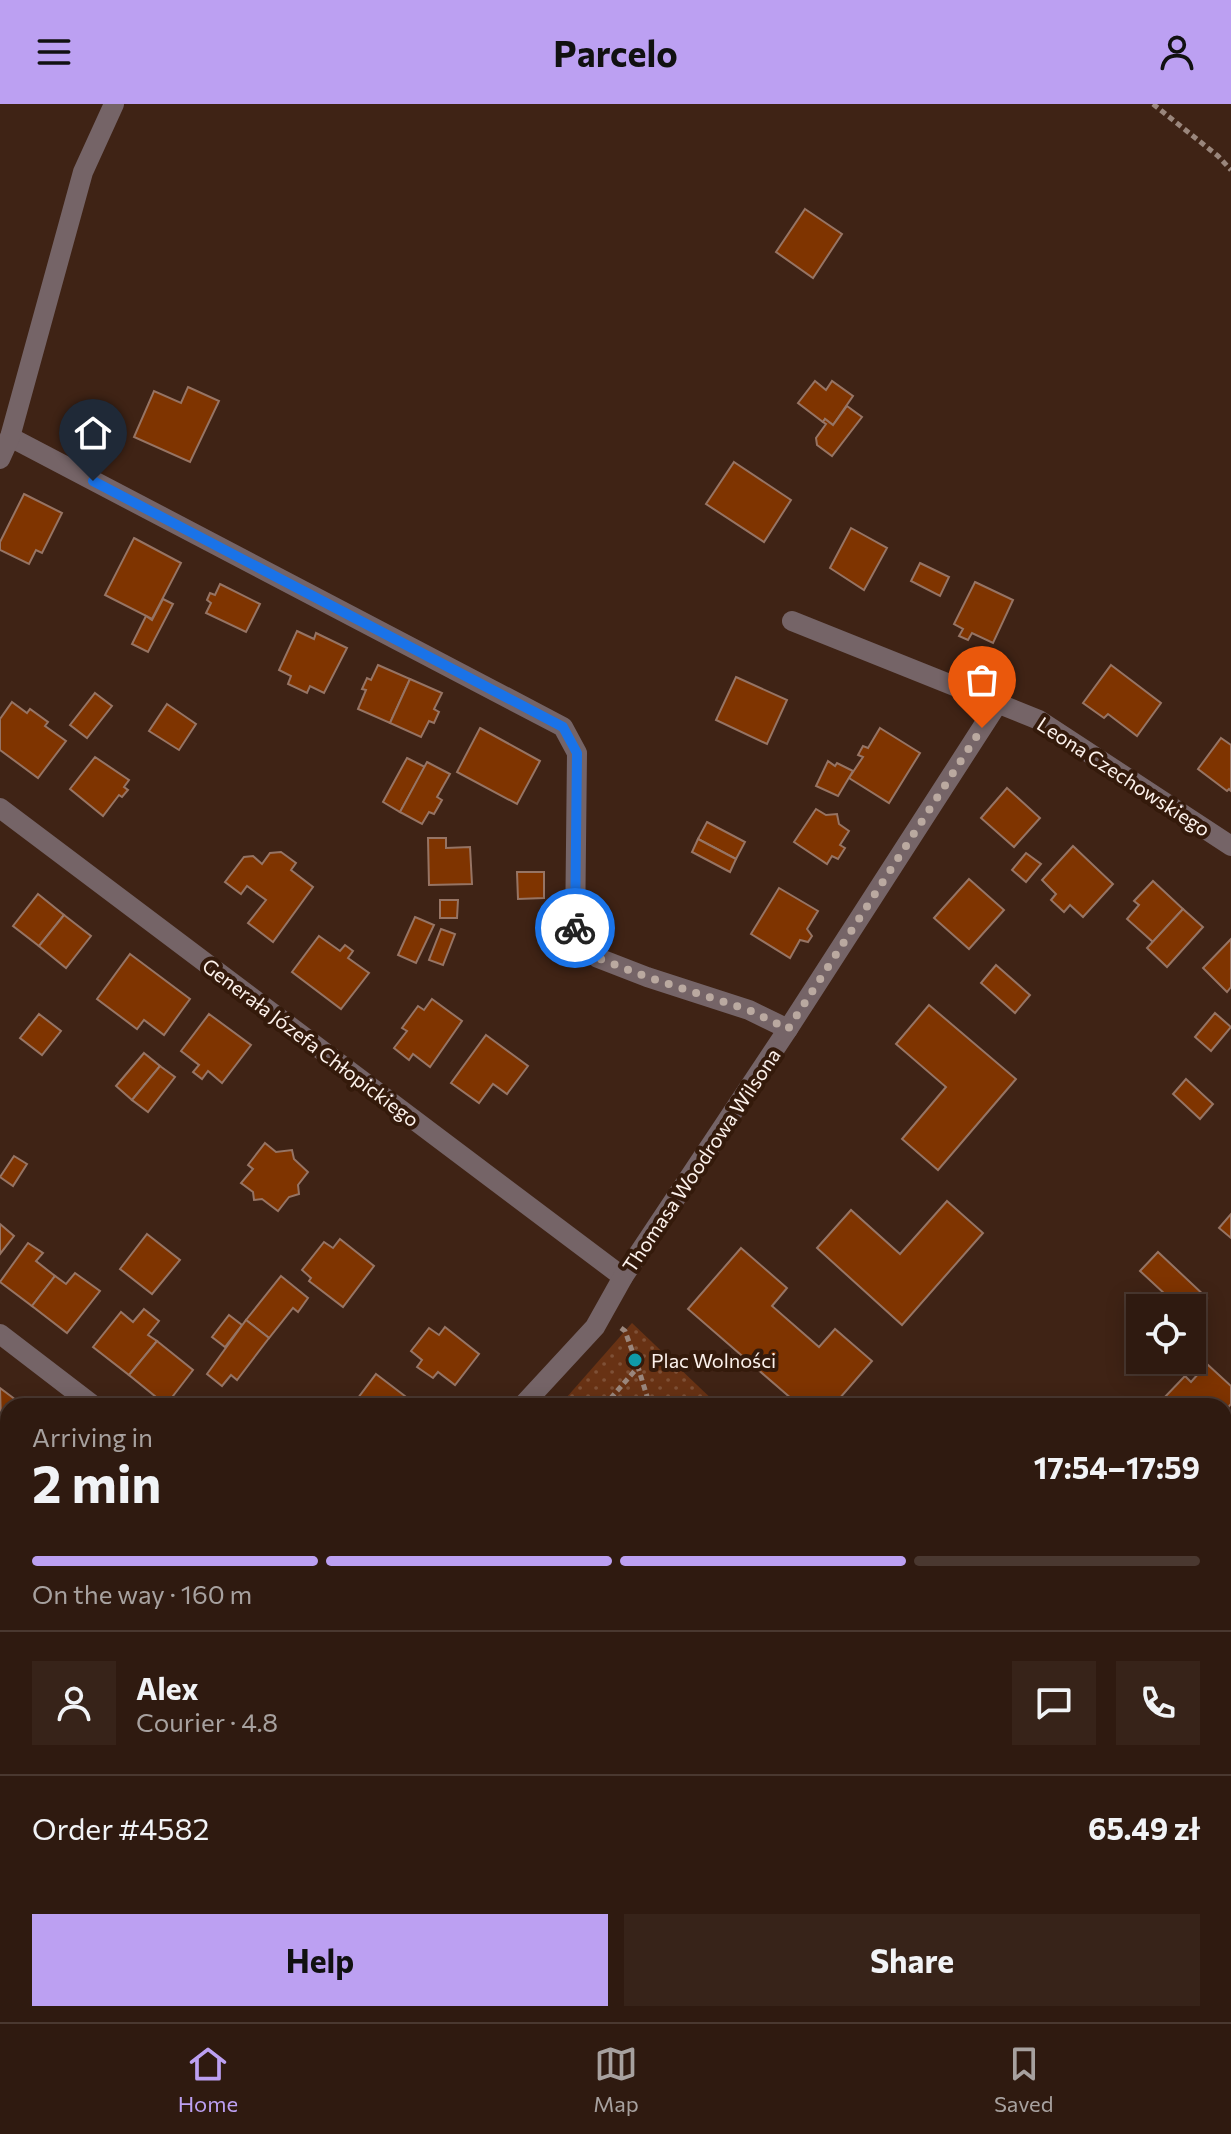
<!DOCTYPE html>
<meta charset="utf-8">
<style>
body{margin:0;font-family:Commissioner,sans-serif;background:#372319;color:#f1f3f6;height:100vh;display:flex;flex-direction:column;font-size:30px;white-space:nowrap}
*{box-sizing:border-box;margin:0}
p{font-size:26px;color:#a7a19f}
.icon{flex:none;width:44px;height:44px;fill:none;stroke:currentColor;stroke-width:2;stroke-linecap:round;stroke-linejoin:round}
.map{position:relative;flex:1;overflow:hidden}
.sheet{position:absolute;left:0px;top:1294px;width:1232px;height:624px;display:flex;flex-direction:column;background:#2f1a10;border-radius:24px 24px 0 0;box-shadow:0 4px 20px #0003,0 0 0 2px #4a3830}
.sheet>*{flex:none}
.buttons{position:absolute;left:1126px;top:1190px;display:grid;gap:16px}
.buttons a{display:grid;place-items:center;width:80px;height:80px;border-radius:0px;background:#2f1a10;box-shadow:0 4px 20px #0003,0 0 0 2px #4a3830;font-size:40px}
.pin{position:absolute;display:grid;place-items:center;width:68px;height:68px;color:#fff;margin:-82px -34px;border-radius:50% 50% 50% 0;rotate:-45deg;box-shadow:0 0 8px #0007}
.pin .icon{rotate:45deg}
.courier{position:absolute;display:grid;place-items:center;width:80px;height:80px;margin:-40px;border:6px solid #1a73e8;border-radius:50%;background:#fff;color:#222;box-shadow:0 2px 10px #0007}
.headline em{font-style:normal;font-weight:700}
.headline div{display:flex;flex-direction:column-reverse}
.headline{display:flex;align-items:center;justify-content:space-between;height:136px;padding:0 32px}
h1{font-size:52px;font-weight:700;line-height:60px}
.bar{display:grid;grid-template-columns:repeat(4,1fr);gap:12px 8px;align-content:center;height:96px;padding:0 32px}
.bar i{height:10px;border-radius:6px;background:#4a3830}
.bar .active{background:#bca0f2}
.bar p{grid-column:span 4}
.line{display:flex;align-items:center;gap:20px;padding:0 32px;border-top:2px solid #4a3830}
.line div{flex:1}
.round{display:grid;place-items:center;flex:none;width:84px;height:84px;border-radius:0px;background:#372319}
.cta{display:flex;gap:16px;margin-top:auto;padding:16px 32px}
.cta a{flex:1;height:92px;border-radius:0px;background:#bca0f2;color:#111;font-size:32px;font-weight:700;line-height:92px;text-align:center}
.cta a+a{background:#372319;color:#f1f3f6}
header{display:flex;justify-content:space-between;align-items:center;height:104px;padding:0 32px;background:#bca0f2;color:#111;font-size:36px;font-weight:700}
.menu{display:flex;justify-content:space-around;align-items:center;height:112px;border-top:2px solid #4a3830;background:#2f1a10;font-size:22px;color:#a7a19f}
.menu a{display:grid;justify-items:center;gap:4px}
.menu .active{color:#bca0f2}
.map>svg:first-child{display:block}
.park{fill:url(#park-dots)}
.building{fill:#7f3400;stroke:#967464;stroke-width:2}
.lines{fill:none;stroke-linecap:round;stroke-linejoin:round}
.path{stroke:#9a867c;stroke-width:5;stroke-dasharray:6 4;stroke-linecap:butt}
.lane{stroke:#756467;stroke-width:14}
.street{stroke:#756467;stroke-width:20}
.done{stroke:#baa9a0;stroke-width:8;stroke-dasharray:0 14.4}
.route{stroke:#1a73e8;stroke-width:10}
.culture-dot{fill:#0f9aa8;stroke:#341a0b;stroke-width:3}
.labels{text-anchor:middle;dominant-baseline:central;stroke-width:8;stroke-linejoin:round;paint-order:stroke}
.street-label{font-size:20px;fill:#fcf1eb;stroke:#341a0b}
.poi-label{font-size:20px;fill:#fcf1eb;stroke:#341a0b;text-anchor:start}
</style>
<header><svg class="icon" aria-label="menu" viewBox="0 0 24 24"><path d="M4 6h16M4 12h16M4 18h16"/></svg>Parcelo<svg class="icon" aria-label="person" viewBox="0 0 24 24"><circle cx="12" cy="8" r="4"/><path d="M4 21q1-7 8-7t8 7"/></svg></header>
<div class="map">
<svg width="1231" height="1918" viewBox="0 0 1231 1918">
<defs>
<pattern id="park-dots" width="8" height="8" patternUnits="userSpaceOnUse" patternTransform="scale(2)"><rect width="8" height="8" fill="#683214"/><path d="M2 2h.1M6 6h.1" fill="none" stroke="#7e5036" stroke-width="1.8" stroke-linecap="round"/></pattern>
</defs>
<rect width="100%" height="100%" fill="#3f2315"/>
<path class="park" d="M 632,1219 L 719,1302 L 559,1302 Z"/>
<g class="building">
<path d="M 805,105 L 842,130 L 813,174 L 776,148 Z"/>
<path d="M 815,277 L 826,286 L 832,277 L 853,292 L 833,321 L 825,315 L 823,318 L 798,299 Z"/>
<path d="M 188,283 L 219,297 L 190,358 L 134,333 L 154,287 L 181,299 Z"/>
<path d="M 847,302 L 862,313 L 832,352 L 817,341 L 816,334 L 826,320 L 823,318 L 825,315 L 833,321 Z"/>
<path d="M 734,358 L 791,396 L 764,438 L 706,400 Z"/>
<path d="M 24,390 L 62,409 L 42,449 L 36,446 L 29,460 L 0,446 L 0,438 Z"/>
<path d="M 851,424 L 887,444 L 864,486 L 830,464 Z"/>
<path d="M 134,434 L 181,459 L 152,515 L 105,491 Z"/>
<path d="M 920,459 L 949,473 L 940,492 L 911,477 Z"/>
<path d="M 975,478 L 1013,496 L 993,539 L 972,529 L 968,536 L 959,532 L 963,525 L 954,520 Z"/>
<path d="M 220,480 L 260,500 L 246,528 L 206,509 L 211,499 L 207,496 L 210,489 L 215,491 Z"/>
<path d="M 163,495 L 173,500 L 148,548 L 132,540 L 146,512 L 152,516 Z"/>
<path d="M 297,527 L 314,535 L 316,529 L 347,544 L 324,589 L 310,582 L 307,589 L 288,580 L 291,572 L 279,566 Z"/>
<path d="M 378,561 L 410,575 L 390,619 L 358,605 L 366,586 L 362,585 L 367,574 L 371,576 Z"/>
<path d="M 1111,561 L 1161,599 L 1137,632 L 1108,610 L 1104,614 L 1083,599 Z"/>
<path d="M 736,573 L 787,596 L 767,640 L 716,616 Z"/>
<path d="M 410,575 L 442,589 L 434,605 L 439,608 L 434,619 L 429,617 L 421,633 L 390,619 Z"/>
<path d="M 95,589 L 112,602 L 87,634 L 70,621 Z"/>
<path d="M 12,598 L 27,609 L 30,605 L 48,618 L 45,622 L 66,637 L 38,674 L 0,646 L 0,615 Z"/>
<path d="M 167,600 L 196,620 L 179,646 L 149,627 Z"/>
<path d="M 480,624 L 540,657 L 517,700 L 457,668 Z"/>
<path d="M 880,624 L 920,649 L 889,699 L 849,674 L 863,653 L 858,651 L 863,642 L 868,644 Z"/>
<path d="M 1221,634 L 1231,641 L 1231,687 L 1229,685 L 1227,687 L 1198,665 Z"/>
<path d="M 95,653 L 129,676 L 124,683 L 128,686 L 122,693 L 119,691 L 103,712 L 70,685 Z"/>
<path d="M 407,654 L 425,663 L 400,708 L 383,698 Z"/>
<path d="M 828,657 L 835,662 L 837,659 L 853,667 L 838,692 L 816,682 Z"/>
<path d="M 427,658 L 450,670 L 437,693 L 442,696 L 434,710 L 429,708 L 422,720 L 400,708 Z"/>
<path d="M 1007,684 L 1040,714 L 1014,743 L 981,714 Z"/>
<path d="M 816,705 L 826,711 L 837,710 L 839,720 L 849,727 L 840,741 L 845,744 L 838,755 L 832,752 L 827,760 L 794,738 Z"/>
<path d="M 707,718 L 745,738 L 736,755 L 698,735 Z"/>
<path d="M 428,734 L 446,734 L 446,744 L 470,743 L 472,780 L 429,781 Z"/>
<path d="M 698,735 L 736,755 L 730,768 L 692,748 Z"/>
<path d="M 1073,742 L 1113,780 L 1083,813 L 1070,801 L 1064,808 L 1051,796 L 1056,790 L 1042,776 Z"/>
<path d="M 281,748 L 296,759 L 291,766 L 313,783 L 273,838 L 248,819 L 266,796 L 247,782 L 241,790 L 225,778 L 244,753 L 253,752 L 262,760 L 270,749 Z"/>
<path d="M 1026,749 L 1041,760 L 1026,778 L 1012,766 Z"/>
<path d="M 517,768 L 544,768 L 544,794 L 518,795 Z"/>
<path d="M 969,775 L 1004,806 L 969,845 L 934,814 Z"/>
<path d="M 1153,777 L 1183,805 L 1153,838 L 1127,815 L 1139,801 L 1134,797 Z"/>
<path d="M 779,784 L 818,807 L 807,825 L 812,832 L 808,838 L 800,836 L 790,854 L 751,830 Z"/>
<path d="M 38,790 L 64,811 L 39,842 L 13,822 Z"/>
<path d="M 440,796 L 458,796 L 457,814 L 440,814 Z"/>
<path d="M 1183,805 L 1203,823 L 1167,863 L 1147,844 Z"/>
<path d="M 64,811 L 91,832 L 66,864 L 39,842 Z"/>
<path d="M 415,813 L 434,821 L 416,859 L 398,851 Z"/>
<path d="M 441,825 L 455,830 L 443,861 L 429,856 Z"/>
<path d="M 319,832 L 340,847 L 345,841 L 353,847 L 348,854 L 369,869 L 341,905 L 292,868 Z"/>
<path d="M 1231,835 L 1231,883 L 1227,888 L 1203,864 Z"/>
<path d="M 130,850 L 190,895 L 164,931 L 144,916 L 137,925 L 97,895 Z"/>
<path d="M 996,861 L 1030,891 L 1015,909 L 981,879 Z"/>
<path d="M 432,895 L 462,917 L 430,963 L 413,950 L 409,956 L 394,944 L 407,927 L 402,924 L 418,902 L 424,906 Z"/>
<path d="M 929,901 L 1016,975 L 938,1066 L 902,1035 L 946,983 L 896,940 Z"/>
<path d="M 1215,909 L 1231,923 L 1211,947 L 1195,933 Z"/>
<path d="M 39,910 L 61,927 L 42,951 L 20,934 Z"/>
<path d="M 209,910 L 251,941 L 222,979 L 208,967 L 202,975 L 193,968 L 199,961 L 181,947 Z"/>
<path d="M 486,931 L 528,962 L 507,990 L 493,980 L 479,999 L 451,979 Z"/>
<path d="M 144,949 L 160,962 L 132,996 L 116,982 Z"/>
<path d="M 160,962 L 175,973 L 148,1008 L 132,996 Z"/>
<path d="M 1186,975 L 1213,1000 L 1200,1015 L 1173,990 Z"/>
<path d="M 265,1039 L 276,1048 L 292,1046 L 294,1055 L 308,1068 L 298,1081 L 299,1090 L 289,1093 L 278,1107 L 262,1095 L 254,1096 L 253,1088 L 241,1079 L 253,1065 L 248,1061 Z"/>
<path d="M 14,1052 L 27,1060 L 13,1082 L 0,1073 Z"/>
<path d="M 947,1097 L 983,1129 L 902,1221 L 817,1144 L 851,1106 L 900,1150 Z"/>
<path d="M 1231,1110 L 1231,1134 L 1219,1124 Z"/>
<path d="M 0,1120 L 14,1132 L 0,1150 Z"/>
<path d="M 147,1130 L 180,1156 L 152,1190 L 120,1165 Z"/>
<path d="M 340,1135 L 374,1162 L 343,1203 L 309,1177 L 311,1174 L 302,1166 L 324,1138 L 333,1144 Z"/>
<path d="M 28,1139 L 43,1149 L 36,1157 L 55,1172 L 32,1202 L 0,1178 Z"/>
<path d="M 741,1144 L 787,1184 L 772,1202 L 819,1243 L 835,1225 L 872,1257 L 833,1302 L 800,1302 L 688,1205 Z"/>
<path d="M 1158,1148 L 1207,1194 L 1192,1210 L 1192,1204 L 1180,1204 L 1140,1167 Z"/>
<path d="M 75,1169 L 100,1187 L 67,1229 L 32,1202 L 55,1172 L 66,1180 Z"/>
<path d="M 281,1172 L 308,1194 L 298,1208 L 293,1204 L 269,1234 L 246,1216 Z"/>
<path d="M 144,1205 L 159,1217 L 148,1231 L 157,1237 L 129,1271 L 93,1243 L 121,1208 L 133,1218 Z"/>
<path d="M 229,1211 L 242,1221 L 225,1243 L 212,1233 Z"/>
<path d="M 246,1216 L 269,1234 L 237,1276 L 231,1271 L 222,1282 L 207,1270 Z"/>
<path d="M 445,1223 L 479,1250 L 455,1281 L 438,1268 L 433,1274 L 417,1263 L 422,1256 L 411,1247 L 429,1224 L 439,1231 Z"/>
<path d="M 157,1237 L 193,1266 L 166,1301 L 129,1271 Z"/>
<path d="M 1207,1260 L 1231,1282 L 1231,1300 L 1225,1307 L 1230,1318 L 1229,1326 L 1224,1330 L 1224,1302 L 1168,1302 L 1162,1296 L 1185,1272 L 1191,1278 Z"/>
<path d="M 376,1270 L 418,1302 L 352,1302 Z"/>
<path d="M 0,1284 L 24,1302 L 8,1302 L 8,1344 L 2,1352 Z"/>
<path d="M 8,1424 L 8,1444 L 0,1438 Z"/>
<path d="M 8,1502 L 8,1524 L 0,1518 L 0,1513 Z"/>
<path d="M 8,1718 L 8,1801 L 2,1804 L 0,1803 L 0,1726 Z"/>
<path d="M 1224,1858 L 1231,1865 L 1231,1918 L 1215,1918 L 1207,1910 L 1224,1910 Z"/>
<path d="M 151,1910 L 212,1910 L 206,1916 L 208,1918 L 143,1918 Z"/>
<path d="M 253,1910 L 277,1910 L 269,1918 L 249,1918 L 255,1912 Z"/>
<path d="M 479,1910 L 572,1910 L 581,1918 L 489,1918 Z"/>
<path d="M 838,1910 L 846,1910 L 851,1918 L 825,1918 Z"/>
</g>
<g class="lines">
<g class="path">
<path d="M 1153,0 L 1218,52 L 1231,66"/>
<path d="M 621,1224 L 625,1227 L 638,1263"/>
<path d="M 604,1302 L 638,1263 L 650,1302"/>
<path d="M 1224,1359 L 1231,1351"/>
<path d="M 0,1888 L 8,1895"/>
<path d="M 24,1910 L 33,1918"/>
<path d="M 588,1910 L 598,1918"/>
<path d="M 1184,1910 L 1192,1918"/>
</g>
<g class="lane">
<path d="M 1224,1704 L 1231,1696"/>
<path d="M 437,1910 L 445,1918"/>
<path d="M 1007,1918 L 1016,1910"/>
</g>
<g class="street">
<path d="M 10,333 L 563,623 L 577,649 L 575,832 L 598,854 L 647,873 L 749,906 L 788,925"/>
<path d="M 0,355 L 10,333 L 83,68 L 114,0"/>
<path d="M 792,517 L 1039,616 L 1231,742"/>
<path d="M 0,704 L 623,1173"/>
<path d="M 0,1230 L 94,1302"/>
<path d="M 522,1302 L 595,1223 L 623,1173 L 788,925 L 998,599"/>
<path d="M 1224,1396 L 1231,1389"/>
<path d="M 1224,1513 L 1231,1520"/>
<path d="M 0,1850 L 8,1857"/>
<path d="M 63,1910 L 71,1918"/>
<path d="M 737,1918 L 744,1910"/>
</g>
</g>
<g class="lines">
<path class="done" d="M 575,824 L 575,832 L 598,854 L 647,873 L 749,906 L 788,925 L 982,624"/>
<path class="route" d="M 93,377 L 563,623 L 577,649 L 575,824"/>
</g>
<circle class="culture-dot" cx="635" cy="1256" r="8"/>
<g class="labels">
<g class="street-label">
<text transform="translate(1124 672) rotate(33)">Leona Czechowskiego</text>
<text transform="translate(311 938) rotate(37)">Generała Józefa Chłopickiego</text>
<text transform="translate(701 1056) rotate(-56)">Thomasa Woodrowa Wilsona</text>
</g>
<g class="poi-label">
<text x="651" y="1256">Plac Wolności</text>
</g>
</g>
</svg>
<div class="buttons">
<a><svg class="icon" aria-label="locate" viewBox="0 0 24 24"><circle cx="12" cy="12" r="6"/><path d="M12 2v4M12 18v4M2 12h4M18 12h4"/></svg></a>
</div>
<div class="pin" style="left:982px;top:624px;background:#ea580c"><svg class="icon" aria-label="bag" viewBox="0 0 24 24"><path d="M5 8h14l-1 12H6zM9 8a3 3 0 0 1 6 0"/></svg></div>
<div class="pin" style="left:93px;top:377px;background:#1f2937"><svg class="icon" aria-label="home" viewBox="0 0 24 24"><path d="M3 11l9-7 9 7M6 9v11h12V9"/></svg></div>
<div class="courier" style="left:575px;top:824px"><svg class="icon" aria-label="bike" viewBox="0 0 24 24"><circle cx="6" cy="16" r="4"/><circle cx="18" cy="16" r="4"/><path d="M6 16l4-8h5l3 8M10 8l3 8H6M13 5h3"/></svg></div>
<section class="sheet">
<div class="headline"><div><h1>2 min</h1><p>Arriving in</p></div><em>17:54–17:59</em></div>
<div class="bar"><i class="active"></i><i class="active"></i><i class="active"></i><i></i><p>On the way · 160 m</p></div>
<div class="line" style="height:144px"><a class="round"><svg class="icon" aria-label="person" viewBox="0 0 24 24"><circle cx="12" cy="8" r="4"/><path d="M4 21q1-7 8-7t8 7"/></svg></a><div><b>Alex</b><p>Courier · 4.8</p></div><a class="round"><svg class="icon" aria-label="chat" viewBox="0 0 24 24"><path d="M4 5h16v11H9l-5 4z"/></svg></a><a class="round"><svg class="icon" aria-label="phone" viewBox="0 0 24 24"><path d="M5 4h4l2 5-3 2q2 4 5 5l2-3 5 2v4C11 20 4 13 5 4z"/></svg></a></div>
<div class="line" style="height:104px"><div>Order #4582</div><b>65.49 zł</b></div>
<div class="cta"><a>Help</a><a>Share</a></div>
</section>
</div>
<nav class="menu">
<a class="active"><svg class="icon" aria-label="home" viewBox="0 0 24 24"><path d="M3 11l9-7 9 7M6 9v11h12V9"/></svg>Home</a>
<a><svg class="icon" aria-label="map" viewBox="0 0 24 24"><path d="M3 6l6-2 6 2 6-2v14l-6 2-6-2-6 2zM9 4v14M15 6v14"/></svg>Map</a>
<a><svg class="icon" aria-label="saved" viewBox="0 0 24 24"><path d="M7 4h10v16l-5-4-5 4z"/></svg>Saved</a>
</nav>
